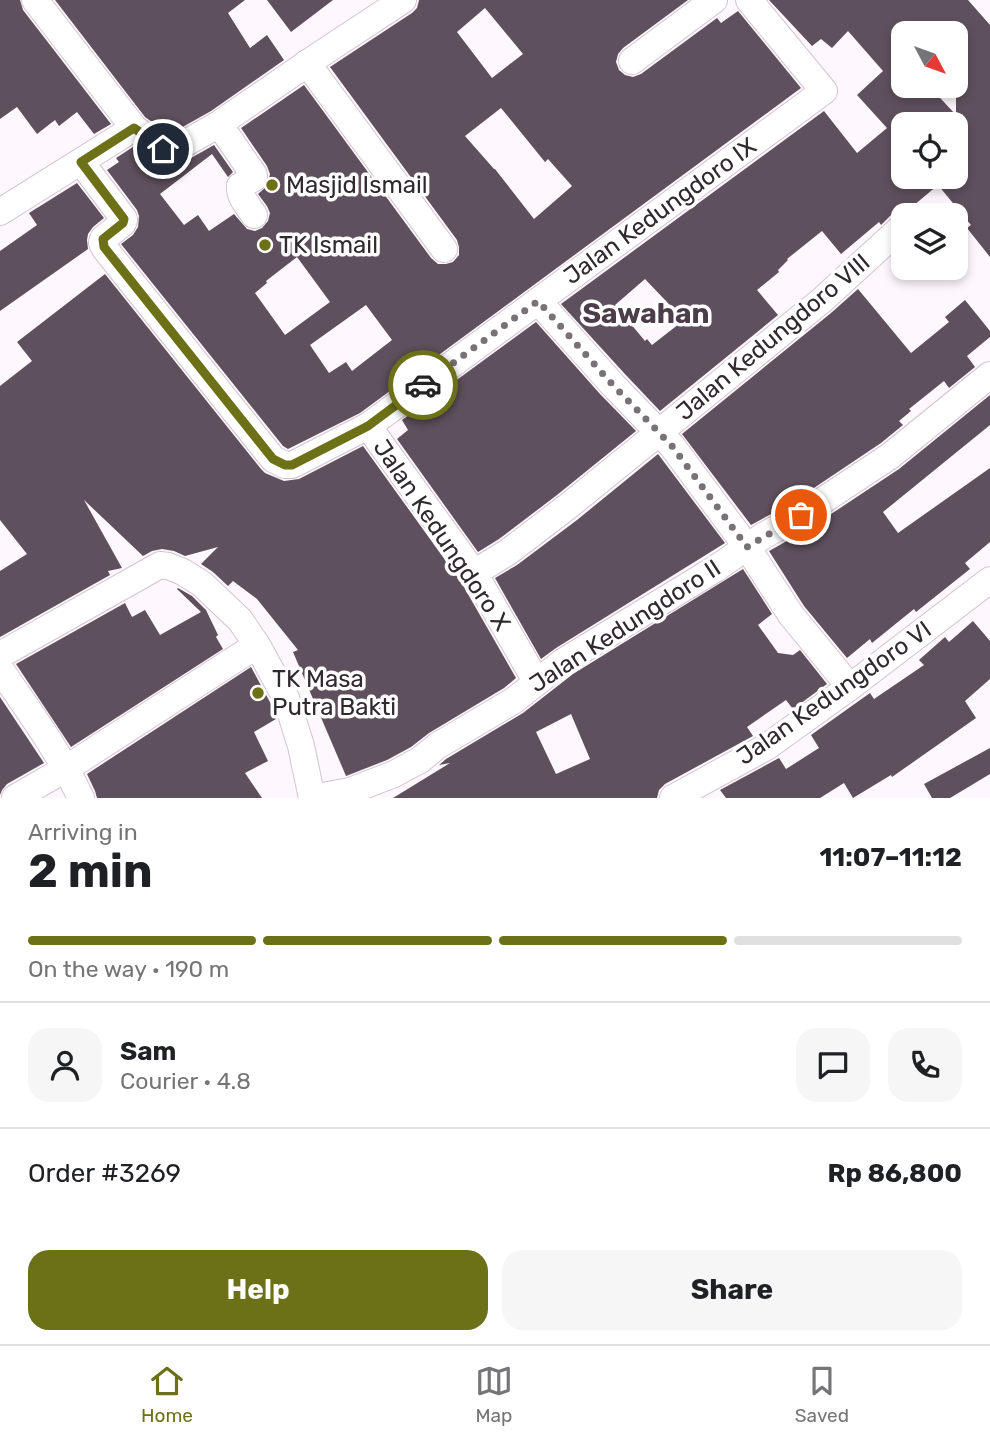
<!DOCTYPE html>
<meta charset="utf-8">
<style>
body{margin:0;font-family:Rubik,sans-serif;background:#f6f6f6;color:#202124;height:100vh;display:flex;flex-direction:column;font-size:26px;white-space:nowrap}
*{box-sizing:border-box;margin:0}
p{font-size:23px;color:#757577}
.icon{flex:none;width:38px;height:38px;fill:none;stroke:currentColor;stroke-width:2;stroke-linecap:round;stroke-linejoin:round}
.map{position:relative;height:798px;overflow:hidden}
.side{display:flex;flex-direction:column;background:#fff;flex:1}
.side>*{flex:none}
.needle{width:46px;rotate:131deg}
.tools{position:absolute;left:891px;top:21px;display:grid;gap:14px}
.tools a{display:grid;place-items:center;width:77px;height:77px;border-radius:14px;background:#fff;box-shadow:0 4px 10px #0003;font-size:35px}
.pin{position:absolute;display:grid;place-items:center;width:60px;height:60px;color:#fff;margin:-30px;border:4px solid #fff;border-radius:50%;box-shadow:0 2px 7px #0007}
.courier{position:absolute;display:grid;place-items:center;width:70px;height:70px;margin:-35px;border:5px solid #6c7016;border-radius:50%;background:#fff;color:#222;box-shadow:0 2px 9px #0007}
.summary em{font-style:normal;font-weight:700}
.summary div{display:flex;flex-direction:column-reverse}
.summary{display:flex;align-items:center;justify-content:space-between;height:119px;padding:0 28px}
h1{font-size:46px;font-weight:700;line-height:52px}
.bar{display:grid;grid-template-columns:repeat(4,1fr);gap:10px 7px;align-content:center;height:84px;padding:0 28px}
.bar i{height:9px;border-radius:5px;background:#e0e0e0}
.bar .current{background:#6c7016}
.bar p{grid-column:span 4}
.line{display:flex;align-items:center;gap:18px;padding:0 28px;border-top:2px solid #e0e0e0}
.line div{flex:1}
.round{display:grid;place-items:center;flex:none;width:74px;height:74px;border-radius:21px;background:#f6f6f6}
.button{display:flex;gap:14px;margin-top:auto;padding:14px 28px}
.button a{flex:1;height:80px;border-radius:21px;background:#6c7016;color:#fff;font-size:28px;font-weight:700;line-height:80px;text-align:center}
.button a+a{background:#f6f6f6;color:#202124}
.tabs{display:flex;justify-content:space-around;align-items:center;height:98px;border-top:2px solid #e0e0e0;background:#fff;font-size:19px;color:#757577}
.tabs a{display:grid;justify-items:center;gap:4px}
.tabs .current{color:#6c7016}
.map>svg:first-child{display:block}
.building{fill:#5e505c;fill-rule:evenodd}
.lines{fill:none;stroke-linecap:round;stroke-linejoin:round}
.minor-casing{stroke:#d3c3d1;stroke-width:28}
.minor{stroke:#fff;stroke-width:26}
.done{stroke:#787277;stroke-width:7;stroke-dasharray:0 12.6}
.route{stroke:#6c7016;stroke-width:9}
.poi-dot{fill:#6c7016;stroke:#fff;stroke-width:2.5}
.labels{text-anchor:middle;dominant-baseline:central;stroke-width:7;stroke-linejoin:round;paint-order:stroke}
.poi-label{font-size:24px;fill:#302a2f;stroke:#fff;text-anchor:start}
.street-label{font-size:24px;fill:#302a2f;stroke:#fff}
.quarter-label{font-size:28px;font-weight:bold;fill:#4b3e4a;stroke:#fff}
</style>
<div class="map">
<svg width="990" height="798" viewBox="0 0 990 798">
<rect width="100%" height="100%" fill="#fef7fd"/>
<g class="building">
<path d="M 0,0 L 20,0 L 23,10 L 111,124 L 94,134 L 77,112 L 59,126 L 55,120 L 37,134 L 17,107 L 0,119 Z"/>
<path d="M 55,0 L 245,0 L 228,13 L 250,48 L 267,35 L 284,60 L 211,111 L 172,133 L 168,133 L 145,117 Z"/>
<path d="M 267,0 L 333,0 L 291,32 Z"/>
<path d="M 419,0 L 688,0 L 623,48 L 618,54 L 616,62 L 619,70 L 625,75 L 633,77 L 641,74 L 717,18 L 721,23 L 738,11 L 801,88 L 360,413 L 288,449 L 283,446 L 121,244 L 133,235 L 138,227 L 139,216 L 137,210 L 107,170 L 119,162 L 116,158 L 133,147 L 154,162 L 164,165 L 184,162 L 214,145 L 233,172 L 228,177 L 212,154 L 160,194 L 184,225 L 198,215 L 209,231 L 234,214 L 247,229 L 255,231 L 262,228 L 268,221 L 270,213 L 267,206 L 258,194 L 267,186 L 270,174 L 267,166 L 241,128 L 304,85 L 431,258 L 438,264 L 446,264 L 453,262 L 459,255 L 459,247 L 457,240 L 330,67 L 412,13 L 417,8 ZM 485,8 L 523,54 L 492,78 L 457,32 ZM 501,108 L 545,162 L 548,159 L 572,186 L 534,219 L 495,169 L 494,169 L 465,136 ZM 297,257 L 330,302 L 285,335 L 255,293 L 267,283 L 266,281 ZM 366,305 L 392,340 L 352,371 L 346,362 L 329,373 L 310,345 Z"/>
<path d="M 769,0 L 968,0 L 990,25 L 990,257 L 967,228 L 971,225 L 938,185 L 907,211 L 899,211 L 892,214 L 881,225 L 879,222 L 841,254 L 822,231 L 787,259 L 788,260 L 778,270 L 779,272 L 757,290 L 778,315 L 660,411 L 624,373 L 561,304 L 824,111 L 857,153 L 887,128 L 857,95 L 883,71 L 848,31 L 832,48 L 821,39 L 812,46 ZM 903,33 L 956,33 L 956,115 L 929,86 L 903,86 ZM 903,124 L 956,124 L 956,177 L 903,177 ZM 645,279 L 684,320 L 652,345 L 647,339 L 645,341 L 615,305 Z"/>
<path d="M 77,183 L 104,218 L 93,227 L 88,234 L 87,240 L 88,249 L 0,311 L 0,251 L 37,225 L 29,213 Z"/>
<path d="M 105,274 L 261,469 L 265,473 L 284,481 L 299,479 L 363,446 L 461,582 L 516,678 L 504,688 L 429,733 L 411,747 L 387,760 L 346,776 L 293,652 L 298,650 L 257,599 L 233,581 L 228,586 L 213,572 L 201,564 L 218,547 L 185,556 L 174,551 L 162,549 L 152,551 L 143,556 L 84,500 L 122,568 L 108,571 L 110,575 L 0,637 L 0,571 L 27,554 L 0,520 L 0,386 L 32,361 L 17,342 Z"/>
<path d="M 858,289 L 911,353 L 949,322 L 945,317 L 965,300 L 990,331 L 990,337 L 967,356 L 975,367 L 949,388 L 944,381 L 909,409 L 911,411 L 899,421 L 903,425 L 881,443 L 793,502 L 751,525 L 682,434 L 831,313 Z"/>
<path d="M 536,322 L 600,394 L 636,431 L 557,495 L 499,539 L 478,552 L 397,439 L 408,430 L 402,420 Z"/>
<path d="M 990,395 L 990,425 L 883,512 L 898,533 L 990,468 L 990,542 L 965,563 L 970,569 L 916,612 L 914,609 L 872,643 L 870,639 L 847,658 L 804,606 L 769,551 L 810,528 L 899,469 Z"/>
<path d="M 658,454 L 725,543 L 556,648 L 541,659 L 495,578 L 517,565 L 577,520 Z"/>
<path d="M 743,569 L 772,614 L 758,625 L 778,653 L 793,655 L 800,650 L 827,684 L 793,709 L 786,700 L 747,727 L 753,736 L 665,784 L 659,790 L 657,798 L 393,798 L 450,763 L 439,765 L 446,759 L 523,713 L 573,674 ZM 571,714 L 590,759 L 556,774 L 536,732 Z"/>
<path d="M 178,588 L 192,596 L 206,610 L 218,635 L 216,637 L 223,649 L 71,747 L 16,664 L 125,603 L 132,617 L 145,610 L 160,635 L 201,612 L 177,589 Z"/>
<path d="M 973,621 L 990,641 L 990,679 L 965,701 L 976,718 L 892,777 L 891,775 L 853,798 L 844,783 L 820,798 L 726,798 L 720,790 L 779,758 L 786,769 L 819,748 L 811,735 L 870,693 L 874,699 L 924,665 L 919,660 L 945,637 L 949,642 Z"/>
<path d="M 251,667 L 271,704 L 276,719 L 254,732 L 268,761 L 245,773 L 262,798 L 97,798 L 95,791 L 87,774 Z"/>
<path d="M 0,697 L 44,763 L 7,784 L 2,790 L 0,795 Z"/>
<path d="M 990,748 L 990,774 L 950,798 L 932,798 L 924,784 Z"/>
</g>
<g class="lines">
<g class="minor-casing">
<g id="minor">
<path d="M 35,0 L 134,128 L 163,149 L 177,148 L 219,124 L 315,58 L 403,0"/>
<path d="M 632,61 L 714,0"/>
<path d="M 307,63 L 444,249"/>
<path d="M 219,124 L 254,175 L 254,178 L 240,186 C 239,197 248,206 254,215"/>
<path d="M 81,162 L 124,219 L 123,223 L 103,239 L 102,243 L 105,249 L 273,459 L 285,465 L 292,465 L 368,426 L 824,91 L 749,0"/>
<path d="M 0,212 L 134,128"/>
<path d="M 538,301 L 612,384 L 672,446 L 747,547 L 791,615 L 850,687"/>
<path d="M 368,426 L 474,573 L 536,681"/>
<path d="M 474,573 L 508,552 L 567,507 L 821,301 L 903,226"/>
<path d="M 0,655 L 160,565 L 168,566 L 183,572 L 202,584 L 240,620 L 257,645 L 286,698 L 301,746 L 312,798"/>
<path d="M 0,669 C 29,711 59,752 81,798"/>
<path d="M 15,798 L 67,768 L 257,645"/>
<path d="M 312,798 L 350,791 L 394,774 L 420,760 L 437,746 L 513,701 L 564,661 L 715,569 L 763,536 L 801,515 L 890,456 L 990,375"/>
<path d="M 673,798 L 768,746 L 850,687 L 990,580"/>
</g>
</g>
<use href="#minor" class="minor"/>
</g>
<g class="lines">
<path class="done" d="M 423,385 L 538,301 L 612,384 L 672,446 L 747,547 L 801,515"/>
<path class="route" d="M 163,149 L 134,128 L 81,162 L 124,219 L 123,223 L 103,239 L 104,247 L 273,459 L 285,465 L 292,465 L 368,426 L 423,385"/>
</g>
<g class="poi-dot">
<circle cx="272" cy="185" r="7"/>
<circle cx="265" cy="245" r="7"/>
<circle cx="258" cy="693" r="7"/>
</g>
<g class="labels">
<g class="poi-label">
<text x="286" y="185">Masjid Ismail</text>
<text x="279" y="245">TK Ismail</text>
<text x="272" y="679">TK Masa<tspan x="272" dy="28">Putra Bakti</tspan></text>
</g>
<g class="street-label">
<text transform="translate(660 211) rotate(-36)">Jalan Kedungdoro IX</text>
<text transform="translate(773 337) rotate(-40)">Jalan Kedungdoro VIII</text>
<text transform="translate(442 535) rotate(56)">Jalan Kedungdoro X</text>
<text transform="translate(625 626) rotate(-33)">Jalan Kedungdoro II</text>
<text transform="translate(834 693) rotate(-35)">Jalan Kedungdoro VI</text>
</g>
<g class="quarter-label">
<text x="646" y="313">Sawahan</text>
</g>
</g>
</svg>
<div class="tools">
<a><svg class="needle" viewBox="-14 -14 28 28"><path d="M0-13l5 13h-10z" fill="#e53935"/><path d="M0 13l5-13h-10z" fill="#757577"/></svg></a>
<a><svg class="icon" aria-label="locate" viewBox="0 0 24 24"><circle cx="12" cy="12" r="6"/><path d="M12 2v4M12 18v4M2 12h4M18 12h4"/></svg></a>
<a><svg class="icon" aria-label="layers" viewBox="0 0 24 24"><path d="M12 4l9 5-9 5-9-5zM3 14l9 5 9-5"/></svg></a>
</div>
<div class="pin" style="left:801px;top:515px;background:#ea580c"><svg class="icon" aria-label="bag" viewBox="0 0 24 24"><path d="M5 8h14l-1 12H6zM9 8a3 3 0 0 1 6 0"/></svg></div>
<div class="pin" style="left:163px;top:149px;background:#1f2937"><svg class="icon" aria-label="home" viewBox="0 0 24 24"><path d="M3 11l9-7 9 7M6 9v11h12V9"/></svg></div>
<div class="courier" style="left:423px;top:385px"><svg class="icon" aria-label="car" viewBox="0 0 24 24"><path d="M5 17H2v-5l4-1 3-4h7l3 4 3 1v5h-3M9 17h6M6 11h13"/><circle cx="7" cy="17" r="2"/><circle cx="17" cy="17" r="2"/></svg></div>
</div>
<section class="side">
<div class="summary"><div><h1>2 min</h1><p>Arriving in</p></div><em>11:07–11:12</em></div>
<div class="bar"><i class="current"></i><i class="current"></i><i class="current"></i><i></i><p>On the way · 190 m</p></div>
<div class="line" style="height:126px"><a class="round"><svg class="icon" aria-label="person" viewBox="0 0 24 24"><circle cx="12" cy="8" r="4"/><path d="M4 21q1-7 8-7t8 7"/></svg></a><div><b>Sam</b><p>Courier · 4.8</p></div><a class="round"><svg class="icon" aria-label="chat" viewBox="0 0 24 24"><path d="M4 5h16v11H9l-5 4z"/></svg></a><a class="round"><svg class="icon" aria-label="phone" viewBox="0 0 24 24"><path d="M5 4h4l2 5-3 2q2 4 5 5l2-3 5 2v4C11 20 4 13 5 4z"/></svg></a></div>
<div class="line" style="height:91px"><div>Order #3269</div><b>Rp 86,800</b></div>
<div class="button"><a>Help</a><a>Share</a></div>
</section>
<nav class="tabs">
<a class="current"><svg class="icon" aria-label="home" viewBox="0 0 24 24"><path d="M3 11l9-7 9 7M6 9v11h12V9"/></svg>Home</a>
<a><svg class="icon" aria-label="map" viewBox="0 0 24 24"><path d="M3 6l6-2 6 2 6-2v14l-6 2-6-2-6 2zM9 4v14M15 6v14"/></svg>Map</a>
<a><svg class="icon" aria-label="saved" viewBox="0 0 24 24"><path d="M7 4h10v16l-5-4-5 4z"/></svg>Saved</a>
</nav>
